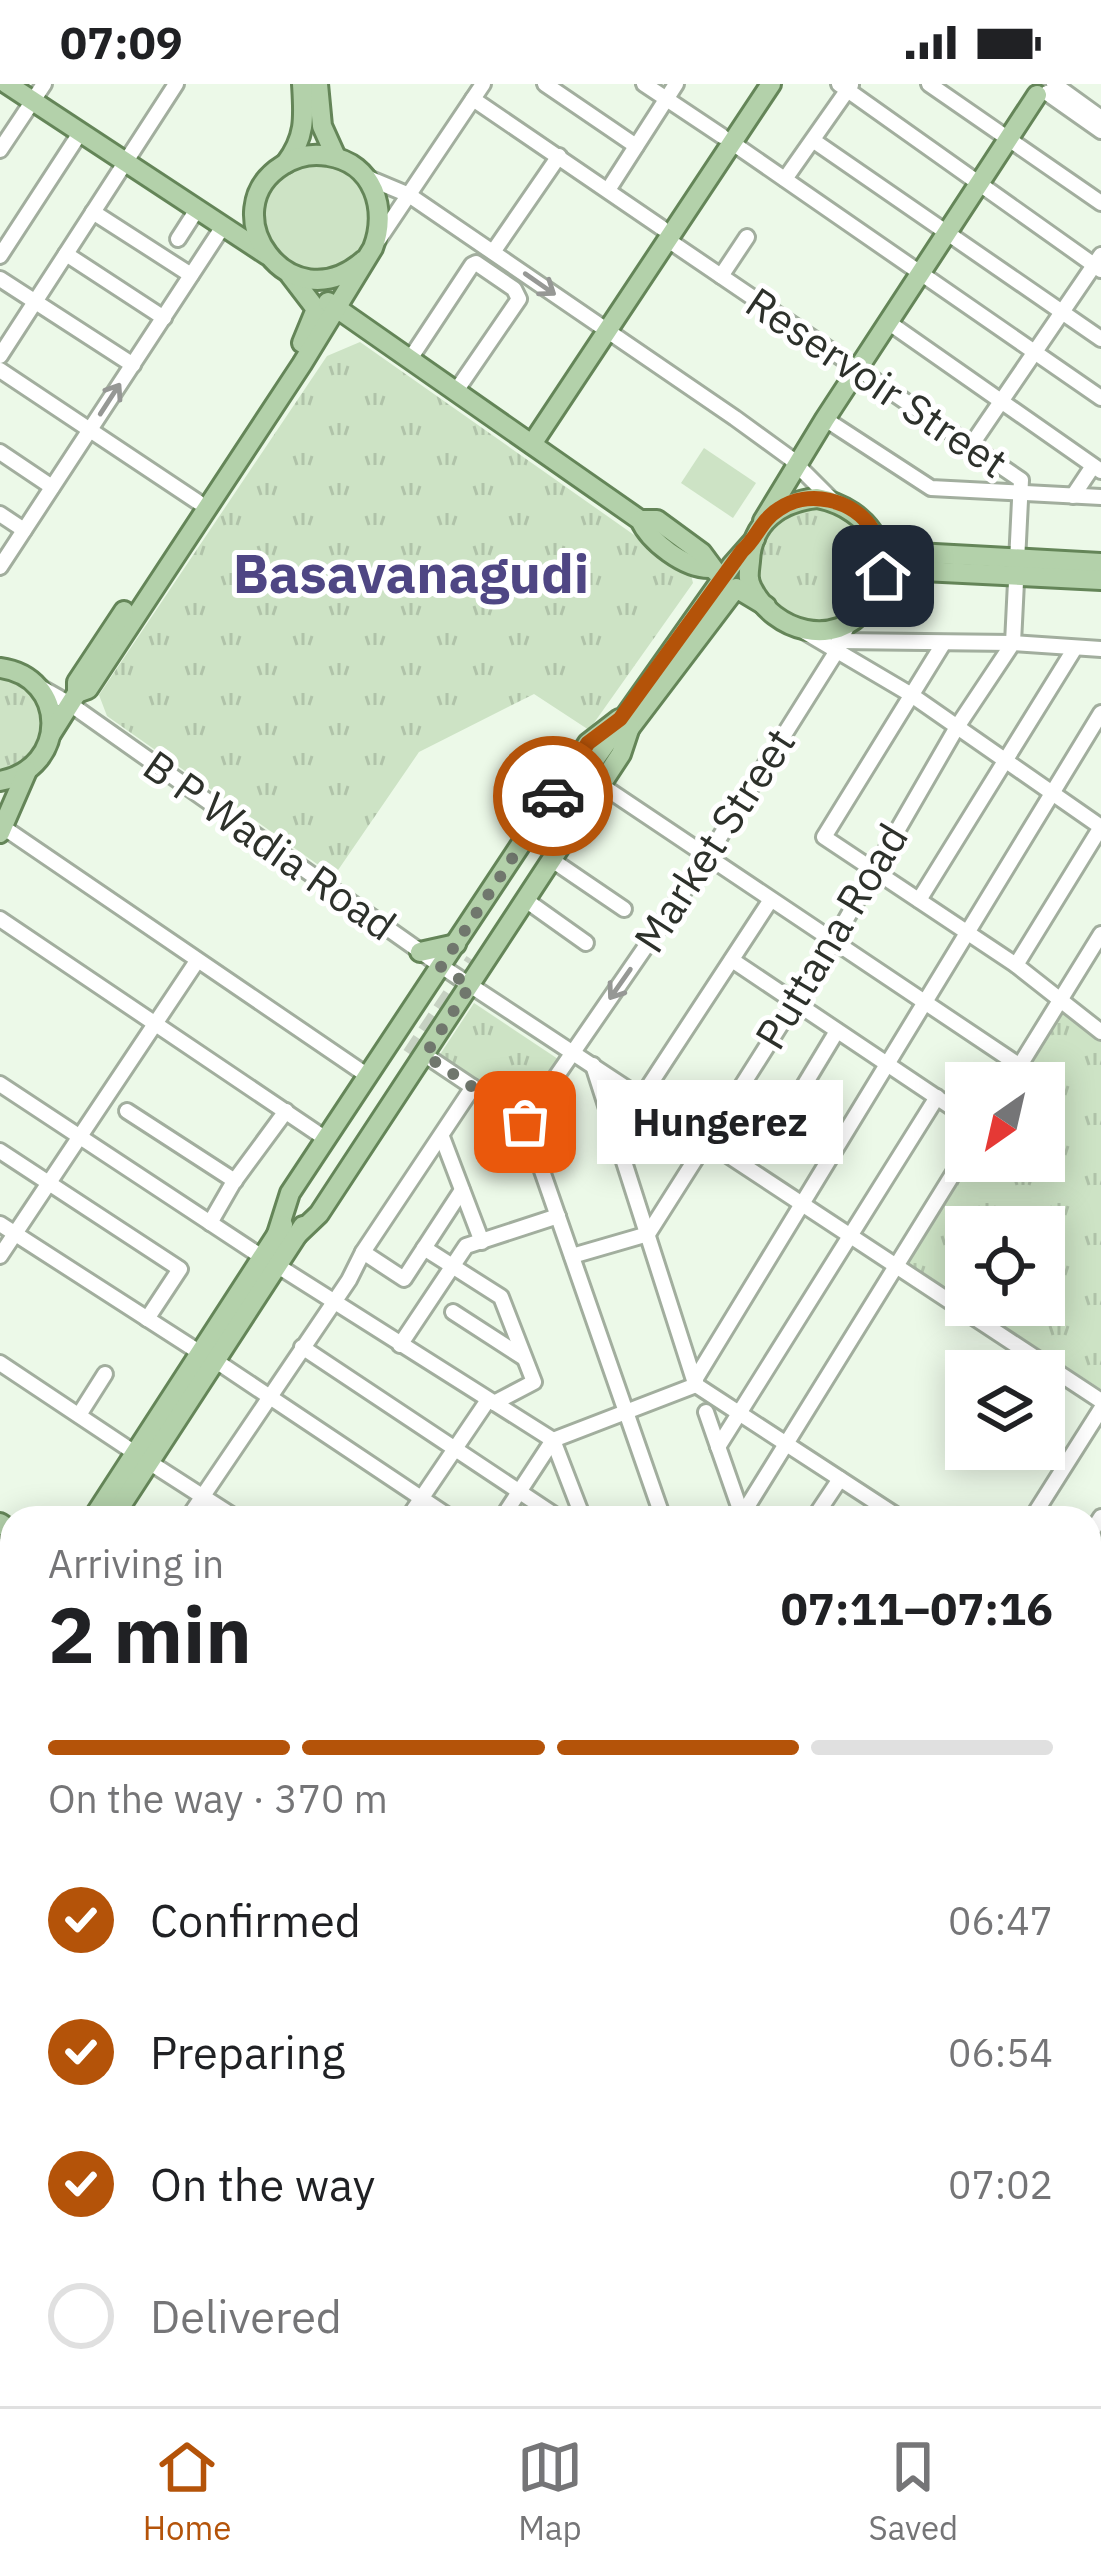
<!DOCTYPE html>
<meta charset="utf-8">
<style>
body{margin:0;font-family:"IBM Plex Sans",sans-serif;background:#f6f6f6;color:#202124;height:100vh;display:flex;flex-direction:column;font-size:45px;white-space:nowrap}
*{box-sizing:border-box;margin:0}
p{font-size:39px;color:#757577}
.icon{flex:none;width:66px;height:66px;fill:none;stroke:currentColor;stroke-width:2;stroke-linecap:round;stroke-linejoin:round}
.map{position:relative;flex:1;overflow:hidden}
.drawer{position:absolute;left:0px;top:1422px;width:1101px;height:900px;display:flex;flex-direction:column;background:#fff;border-radius:36px 36px 0 0;box-shadow:0 6px 30px #0003}
.drawer>*{flex:none}
.needle{width:78px;rotate:214deg}
.fabs{position:absolute;left:945px;top:978px;display:grid;gap:24px}
.fabs a{display:grid;place-items:center;width:120px;height:120px;border-radius:0px;background:#fff;box-shadow:0 6px 30px #0003;font-size:60px}
.pin{position:absolute;display:grid;place-items:center;width:102px;height:102px;color:#fff;margin:-51px;border-radius:24px;box-shadow:0 6px 18px #0006}
.courier{position:absolute;display:grid;place-items:center;width:120px;height:120px;margin:-60px;border:9px solid #b45309;border-radius:50%;background:#fff;color:#222;box-shadow:0 3px 15px #0007}
.bubble{position:absolute;height:84px;border-radius:0px;background:#fff;box-shadow:0 6px 30px #0003;font-size:39px;font-weight:800;line-height:84px;text-align:center}
.head em{font-style:normal;font-weight:800}
.head div{display:flex;flex-direction:column-reverse}
.head{display:flex;align-items:center;justify-content:space-between;height:204px;padding:0 48px}
h1{font-size:78px;font-weight:800;line-height:90px}
.bar{display:grid;grid-template-columns:repeat(4,1fr);gap:18px 12px;align-content:center;height:144px;padding:0 48px}
.bar i{height:15px;border-radius:9px;background:#e0e0e0}
.bar .active{background:#b45309}
.bar p{grid-column:span 4}
ol{padding:0 48px;list-style:none}
li{display:flex;align-items:center;gap:36px;height:132px}
li p{margin-inline-start:auto}
li .icon{padding:12px;border-radius:50%;background:#b45309;color:#fff;stroke-width:4}
li:last-child{color:#757577}
li i{width:66px;height:66px;border:6px solid #e0e0e0;border-radius:50%}
.status{display:flex;justify-content:space-between;align-items:center;height:84px;padding:0 60px;background:#fff;direction:ltr}
.status svg{height:33px;fill:currentColor}
.tab-bar{display:flex;justify-content:space-around;align-items:center;height:168px;border-top:3px solid #e0e0e0;background:#fff;font-size:33px;color:#757577}
.tab-bar a{display:grid;justify-items:center;gap:6px}
.tab-bar .active{color:#b45309}
.map>svg:first-child{display:block}
.grass{fill:url(#grass-tufts)}
.pitch{fill:#cde3c5}
.lines{fill:none;stroke-linecap:round;stroke-linejoin:round}
.major-tunnel{stroke:#c6d1c2;stroke-width:18;stroke-dasharray:18 9;stroke-linecap:butt}
.minor-casing{stroke:#a2ae9e;stroke-width:20}
.major-casing{stroke:#648558;stroke-width:24}
.minor{stroke:#fff;stroke-width:14}
.major{stroke:#b3d1aa;stroke-width:18}
.oneway{stroke:#969895}
.done{stroke:#70776d;stroke-width:12;stroke-dasharray:0 21.6}
.route{stroke:#b45309;stroke-width:15}
.labels{text-anchor:middle;dominant-baseline:central;stroke-width:10;stroke-linejoin:round;paint-order:stroke}
.street-label{font-size:42px;fill:#2d312b;stroke:#fff}
.district-label{font-size:54px;font-weight:bold;fill:#4f4684;stroke:#fff}
</style>
<div class="status"><b>07:09</b><svg viewBox="0 0 49 12"><path d="M0 12V9h3v3zM5 12V6h3v6zM10 12V3h3v9zM15 12V0h3v12zM26 1h20v11H26zM47 4h2v5h-2z"/></svg></div>
<div class="map">
<svg width="1101" height="2322" viewBox="0 0 1101 2322">
<defs>
<pattern id="grass-tufts" width="24" height="20" patternUnits="userSpaceOnUse" patternTransform="scale(3)"><rect width="24" height="20" fill="#cde3c5"/><path d="M3 7l-1-3M5 7V3M7 7l1-3M15 17l-1-3M17 17v-4M19 17l1-3" fill="none" stroke="#b0c3a9"/></pattern>
</defs>
<rect width="100%" height="100%" fill="#ecf9e8"/>
<g class="grass">
<path d="M 360,258 L 691,491 L 693,499 L 589,646 L 534,610 L 419,668 L 334,792 L 107,632 L 99,611 L 327,272 Z"/>
<circle cx="816" cy="481" r="57"/>
<path d="M 0,590 L 25,599 L 43,622 L 44,652 L 28,677 L 0,689 Z"/>
<path d="M 474,919 L 558,975 L 524,1028 L 439,972 Z"/>
<path d="M 1064,920 L 1101,952 L 1101,1305 L 970,1221 L 1044,1221 L 1044,1143 L 966,1143 L 966,1219 L 903,1179 L 967,1077 L 1044,1077 L 1044,999 L 1016,999 Z"/>
<path d="M 0,1632 L 12,1640 L 12,1951 L 0,1970 Z"/>
</g>
<g class="pitch">
<circle cx="318" cy="135" r="54"/>
<path d="M 704,364 L 756,399 L 733,434 L 681,399 Z"/>
</g>
<g class="lines">
<path class="major-tunnel" d="M 411,971 L 474,877"/>
<g class="minor-casing">
<g id="minor">
<path d="M 545,0 L 636,62"/>
<path d="M 644,0 L 722,52"/>
<path d="M 839,0 L 1101,186"/>
<path d="M 929,0 L 1101,119"/>
<path d="M 1054,0 L 1101,34"/>
<path d="M 1047,9 L 1101,47"/>
<path d="M 473,15 L 662,144"/>
<path d="M 814,57 L 1101,255"/>
<path d="M 731,58 L 1101,314"/>
<path d="M 0,66 L 44,0"/>
<path d="M 366,93 L 409,111 L 735,334 L 790,374 L 833,417"/>
<path d="M 785,95 L 851,1"/>
<path d="M 608,106 L 676,0"/>
<path d="M 93,128 L 191,191"/>
<path d="M 178,155 L 196,127"/>
<path d="M 379,155 L 483,0"/>
<path d="M 493,168 L 559,72"/>
<path d="M 66,170 L 164,234"/>
<path d="M 0,172 L 80,49"/>
<path d="M 721,192 L 747,153"/>
<path d="M 0,195 L 133,281"/>
<path d="M 888,238 L 1101,387"/>
<path d="M 0,272 L 176,0"/>
<path d="M 410,275 L 472,181 L 476,179 L 514,205 L 519,215 L 456,307"/>
<path d="M 0,286 L 198,418"/>
<path d="M 825,335 L 931,404 L 1101,413"/>
<path d="M 972,360 L 1101,171"/>
<path d="M 0,368 L 52,403"/>
<path d="M 1073,412 L 1093,382"/>
<path d="M 0,430 L 24,446"/>
<path d="M 0,483 L 222,144"/>
<path d="M 805,548 L 910,610 L 1101,743 L 1016,881"/>
<path d="M 838,557 L 1013,559 L 1101,565"/>
<path d="M 943,560 L 824,753 L 1016,881 L 1101,948"/>
<path d="M 40,603 L 70,620 L 441,882 L 1101,1317"/>
<path d="M 601,701 L 1020,982"/>
<path d="M 0,741 L 368,992"/>
<path d="M 552,776 L 624,825"/>
<path d="M 919,816 L 1075,564"/>
<path d="M 527,817 L 586,859"/>
<path d="M 0,835 L 326,1055"/>
<path d="M 732,876 L 966,1033"/>
<path d="M 425,971 L 525,1038"/>
<path d="M 593,981 L 694,1296"/>
<path d="M 1009,999 L 1101,850"/>
<path d="M 0,1000 L 262,1173"/>
<path d="M 802,1005 L 837,947"/>
<path d="M 641,1014 L 770,817"/>
<path d="M 127,1027 L 235,1097"/>
<path d="M 525,1038 L 706,775 L 833,573 L 848,540"/>
<path d="M 525,1038 L 663,1434"/>
<path d="M 442,1053 L 482,1158"/>
<path d="M 0,1067 L 180,1185 L 147,1235"/>
<path d="M 210,1139 L 233,1099 L 286,1027"/>
<path d="M 0,1140 L 202,1270"/>
<path d="M 424,1164 L 501,1213 L 534,1298 L 494,1319"/>
<path d="M 363,1168 L 404,1195 L 462,1106"/>
<path d="M 0,1172 L 197,877"/>
<path d="M 572,1172 L 648,1150 L 833,858 L 957,643 L 1013,559 L 1021,396 L 668,156"/>
<path d="M 278,1182 L 553,1356"/>
<path d="M 453,1228 L 524,1274"/>
<path d="M 400,1261 L 466,1162 L 558,1132"/>
<path d="M 302,1263 L 559,1434"/>
<path d="M 216,1277 L 451,1434"/>
<path d="M 0,1279 L 135,1369"/>
<path d="M 696,1301 L 696,1294 L 1101,629"/>
<path d="M 696,1301 L 900,1434"/>
<path d="M 706,1328 L 743,1434"/>
<path d="M 79,1331 L 105,1290"/>
<path d="M 553,1356 L 583,1434"/>
<path d="M 718,1363 L 937,1013"/>
<path d="M 149,1378 L 236,1434"/>
<path d="M 742,1431 L 966,1069"/>
<path d="M 188,1434 L 349,1196 L 363,1168 L 473,1003"/>
<path d="M 408,1434 L 488,1316"/>
<path d="M 502,1434 L 553,1356 L 696,1301"/>
<path d="M 814,1434 L 840,1395"/>
<path d="M 1032,1434 L 1101,1325"/>
<path d="M 1089,1452 L 1101,1433"/>
<path d="M 0,1517 L 12,1512"/>
<path d="M 0,1637 L 12,1645"/>
<path d="M 1089,1759 L 1101,1767"/>
<path d="M 1089,1825 L 1101,1807"/>
<path d="M 0,2054 L 12,2062"/>
<path d="M 0,2126 L 12,2134"/>
<path d="M 0,2192 L 12,2200"/>
<path d="M 0,2252 L 12,2232"/>
<path d="M 88,2310 L 108,2322"/>
<path d="M 290,2310 L 309,2322"/>
<path d="M 527,2310 L 545,2322"/>
<path d="M 796,2310 L 816,2322"/>
<path d="M 0,2316 L 10,2322"/>
<path d="M 122,2322 L 128,2310"/>
<path d="M 215,2322 L 222,2310"/>
<path d="M 403,2322 L 410,2310"/>
<path d="M 505,2322 L 513,2310"/>
</g>
</g>
<g class="major-casing">
<g id="major">
<path d="M 7,0 L 267,171"/>
<path d="M 318,0 L 322,42 L 336,73"/>
<path d="M 286,79 C 306,52 304,33 302,0"/>
<path d="M 290,191 L 316,225 L 302,259"/>
<path d="M 328,218 L 640,436 C 650,458 684,484 709,484"/>
<path d="M 532,360 L 771,0"/>
<path d="M 817,414 C 870,424 905,475 867,523 C 835,565 774,548 752,504 C 747,495 749,487 750,477 C 752,438 780,418 817,414 Z"/>
<path d="M 640,436 L 657,436 L 702,469 L 716,488"/>
<path d="M 763,437 L 825,335 L 1037,11"/>
<path d="M 880,467 L 1101,479"/>
<path d="M 882,485 L 1101,496"/>
<path d="M 0,584 C 68,593 69,684 0,697"/>
<path d="M 77,609 L 88,605 L 302,280 L 373,164 C 388,126 374,79 328,72 C 312,69 297,72 283,81 C 210,126 289,242 364,176"/>
<path d="M 626,649 L 736,504 L 766,522"/>
<path d="M 51,650 L 77,609 L 77,598 L 124,527"/>
<path d="M 566,716 L 732,481 L 755,455"/>
<path d="M 0,749 L 27,687"/>
<path d="M 420,868 L 456,860"/>
<path d="M 277,1150 L 290,1109 L 588,659 L 619,635"/>
<path d="M 297,1151 L 319,1130 L 621,670 L 630,643"/>
<path d="M 93,1434 L 283,1141"/>
<path d="M 113,1434 L 303,1142"/>
<path d="M 0,1439 L 12,1447"/>
<path d="M 0,1464 L 12,1472"/>
<path d="M 0,1572 L 12,1554"/>
<path d="M 1089,1581 L 1101,1562"/>
<path d="M 0,1600 L 12,1582"/>
<path d="M 1089,1602 L 1101,1583"/>
<path d="M 0,1981 L 12,1963"/>
<path d="M 1089,1994 L 1101,2002"/>
<path d="M 618,2322 L 626,2310"/>
<path d="M 638,2322 L 645,2310"/>
</g>
</g>
<use href="#minor" class="minor"/>
<use href="#major" class="major"/>
</g>
<defs><path id="oneway-shaft" d="M-6 0H5M1.5-3L5.5 0L1.5 3" fill="none" stroke-width="1.6" stroke-linecap="round" stroke-linejoin="round" transform="scale(3)"/></defs>
<g class="oneway">
<use href="#oneway-shaft" transform="translate(540 200) rotate(35)"/>
<use href="#oneway-shaft" transform="translate(110 315) rotate(-57)"/>
<use href="#oneway-shaft" transform="translate(620 900) rotate(125)"/>
</g>
<g class="lines">
<path class="done" d="M 525,1038 L 425,971 L 470,902 L 441,883 L 553,712"/>
<path class="route" d="M 553,712 L 588,659 L 620,635 L 742,467 C 757,454 761,436 779,425 C 808,405 853,415 872,445 C 880,458 881,477 883,492"/>
</g>
<g class="labels">
<g class="street-label">
<text transform="translate(877 298) rotate(34)">Reservoir Street</text>
<text transform="translate(714 756) rotate(-57)">Market Street</text>
<text transform="translate(270 761) rotate(35)">B P Wadia Road</text>
<text transform="translate(831 852) rotate(-59)">Puttana Road</text>
</g>
<g class="district-label">
<text x="411" y="489">Basavanagudi</text>
</g>
</g>
</svg>
<div class="fabs">
<a><svg class="needle" viewBox="-14 -14 28 28"><path d="M0-13l5 13h-10z" fill="#e53935"/><path d="M0 13l5-13h-10z" fill="#757577"/></svg></a>
<a><svg class="icon" aria-label="locate" viewBox="0 0 24 24"><circle cx="12" cy="12" r="6"/><path d="M12 2v4M12 18v4M2 12h4M18 12h4"/></svg></a>
<a><svg class="icon" aria-label="layers" viewBox="0 0 24 24"><path d="M12 4l9 5-9 5-9-5zM3 14l9 5 9-5"/></svg></a>
</div>
<div class="pin" style="left:525px;top:1038px;background:#ea580c"><svg class="icon" aria-label="bag" viewBox="0 0 24 24"><path d="M5 8h14l-1 12H6zM9 8a3 3 0 0 1 6 0"/></svg></div>
<div class="pin" style="left:883px;top:492px;background:#1f2937"><svg class="icon" aria-label="home" viewBox="0 0 24 24"><path d="M3 11l9-7 9 7M6 9v11h12V9"/></svg></div>
<div class="courier" style="left:553px;top:712px"><svg class="icon" aria-label="car" viewBox="0 0 24 24"><path d="M5 17H2v-5l4-1 3-4h7l3 4 3 1v5h-3M9 17h6M6 11h13"/><circle cx="7" cy="17" r="2"/><circle cx="17" cy="17" r="2"/></svg></div>
<div class="bubble" style="left:597px;top:996px;width:246px">Hungerez</div>
<section class="drawer">
<div class="head"><div><h1>2 min</h1><p>Arriving in</p></div><em>07:11–07:16</em></div>
<div class="bar"><i class="active"></i><i class="active"></i><i class="active"></i><i></i><p>On the way · 370 m</p></div>
<ol>
<li><svg class="icon" aria-label="check" viewBox="0 0 24 24"><path d="M5 12l5 5 9-10"/></svg>Confirmed<p>06:47</p></li>
<li><svg class="icon" aria-label="check" viewBox="0 0 24 24"><path d="M5 12l5 5 9-10"/></svg>Preparing<p>06:54</p></li>
<li><svg class="icon" aria-label="check" viewBox="0 0 24 24"><path d="M5 12l5 5 9-10"/></svg>On the way<p>07:02</p></li>
<li><i></i>Delivered</li>
</ol>
</section>
</div>
<nav class="tab-bar">
<a class="active"><svg class="icon" aria-label="home" viewBox="0 0 24 24"><path d="M3 11l9-7 9 7M6 9v11h12V9"/></svg>Home</a>
<a><svg class="icon" aria-label="map" viewBox="0 0 24 24"><path d="M3 6l6-2 6 2 6-2v14l-6 2-6-2-6 2zM9 4v14M15 6v14"/></svg>Map</a>
<a><svg class="icon" aria-label="saved" viewBox="0 0 24 24"><path d="M7 4h10v16l-5-4-5 4z"/></svg>Saved</a>
</nav>
